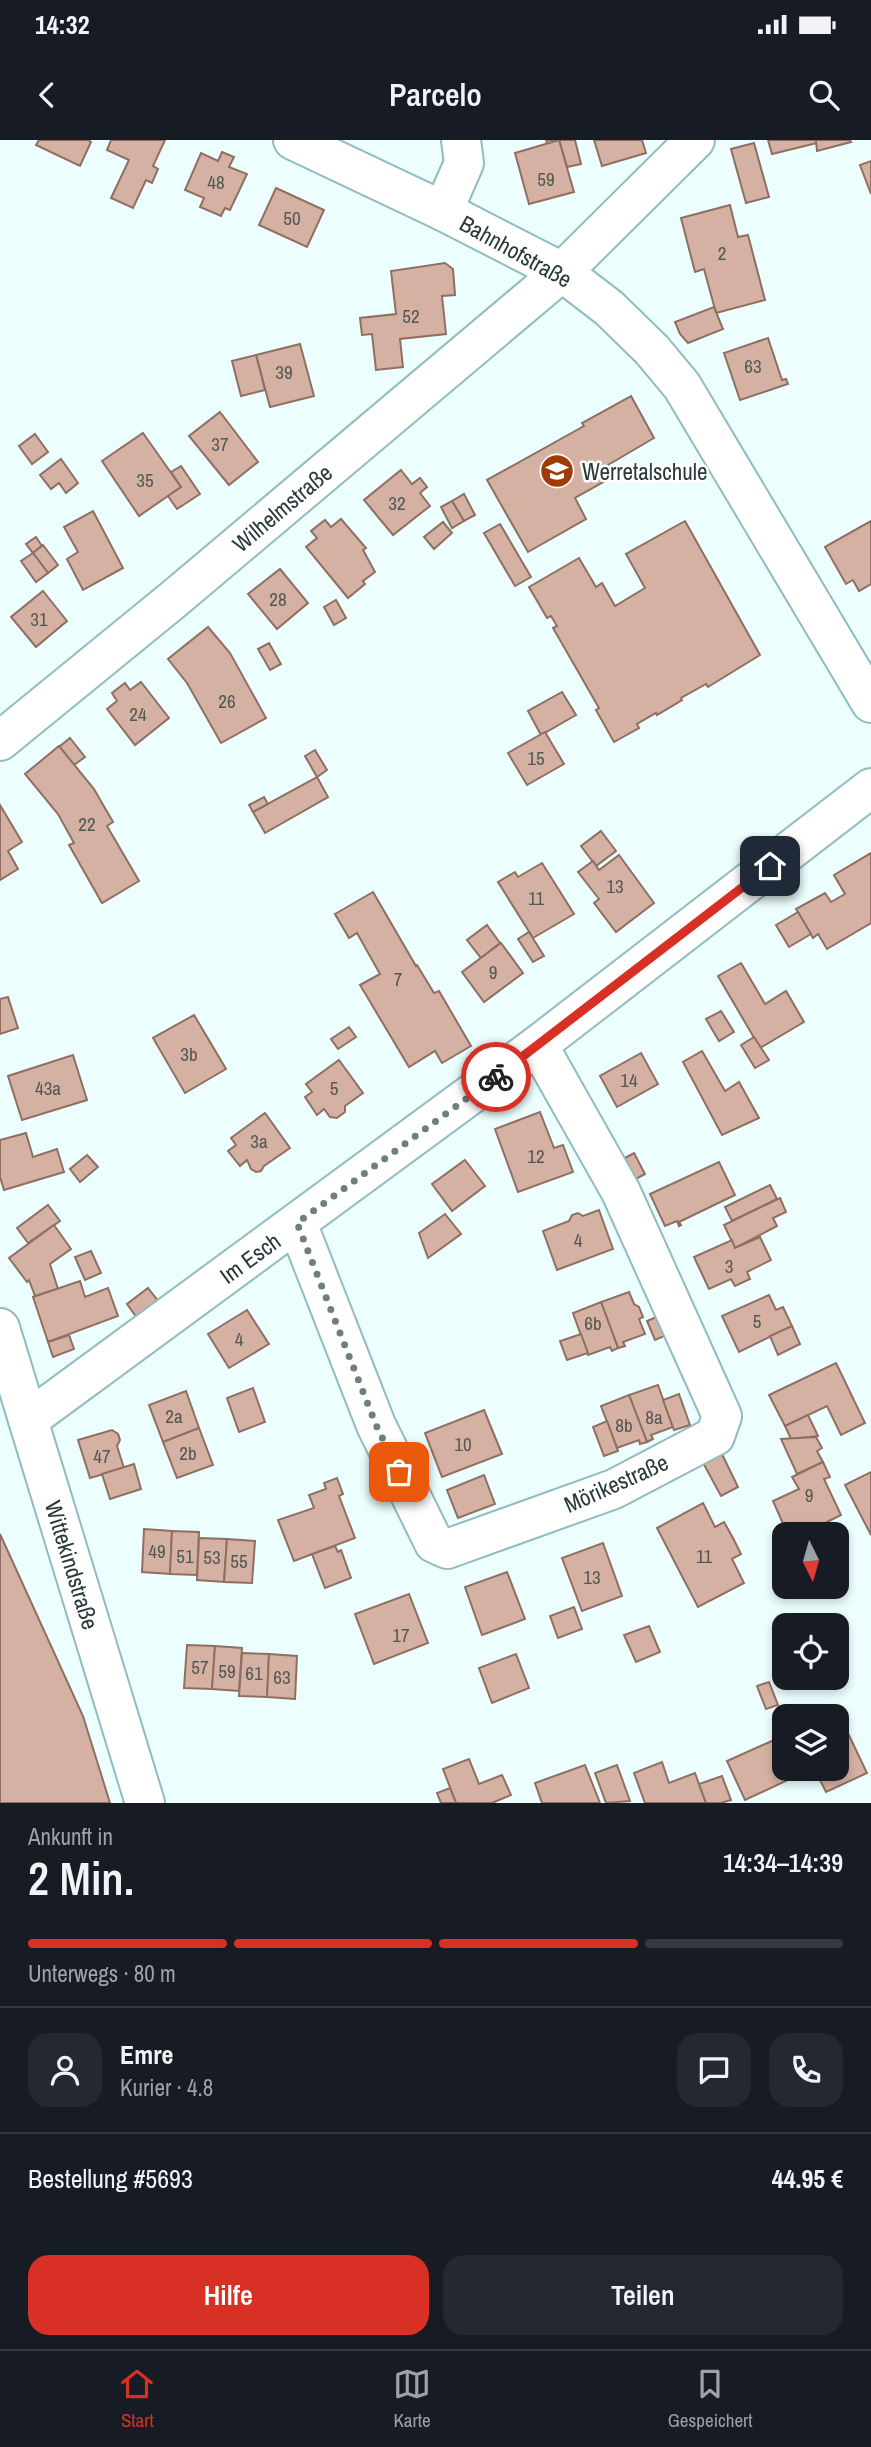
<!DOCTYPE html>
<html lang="de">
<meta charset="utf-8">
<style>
body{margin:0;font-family:"Archivo Narrow",sans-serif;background:#242831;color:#f1f3f6;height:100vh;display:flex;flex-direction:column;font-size:26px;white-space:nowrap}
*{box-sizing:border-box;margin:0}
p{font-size:23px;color:#9ea1a6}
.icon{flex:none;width:38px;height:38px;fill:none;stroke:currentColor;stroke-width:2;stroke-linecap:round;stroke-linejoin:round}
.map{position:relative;height:1663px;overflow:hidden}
.side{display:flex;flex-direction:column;background:#171b24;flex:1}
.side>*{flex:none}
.needle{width:46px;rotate:175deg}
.tools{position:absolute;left:772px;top:1382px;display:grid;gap:14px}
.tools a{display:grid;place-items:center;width:77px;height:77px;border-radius:14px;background:#171b24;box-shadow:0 4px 10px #0003;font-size:35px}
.pin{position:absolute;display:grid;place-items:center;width:60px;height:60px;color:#fff;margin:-30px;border-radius:14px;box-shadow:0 4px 10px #0006}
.courier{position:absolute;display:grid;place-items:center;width:70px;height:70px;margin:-35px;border:5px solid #d93025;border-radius:50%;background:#fff;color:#222;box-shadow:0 2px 9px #0007}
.summary em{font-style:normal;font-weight:600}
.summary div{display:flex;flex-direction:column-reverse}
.summary{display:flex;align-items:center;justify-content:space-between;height:119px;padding:0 28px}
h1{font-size:46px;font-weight:600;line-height:52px}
.bar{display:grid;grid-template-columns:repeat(4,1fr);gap:10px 7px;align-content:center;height:84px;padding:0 28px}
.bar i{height:9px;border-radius:5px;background:#363941}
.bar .current{background:#d93025}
.bar p{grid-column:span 4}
.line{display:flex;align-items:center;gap:18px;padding:0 28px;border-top:2px solid #363941}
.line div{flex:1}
.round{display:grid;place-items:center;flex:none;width:74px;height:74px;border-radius:21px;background:#242831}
.cta{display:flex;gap:14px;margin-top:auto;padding:14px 28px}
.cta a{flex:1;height:80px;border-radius:21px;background:#d93025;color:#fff;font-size:28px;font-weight:600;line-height:80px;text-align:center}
.cta a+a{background:#242831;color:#f1f3f6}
.status{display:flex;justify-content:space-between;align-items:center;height:49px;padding:0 35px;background:#171b24;direction:ltr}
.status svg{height:19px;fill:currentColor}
header{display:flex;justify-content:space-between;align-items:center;height:91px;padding:0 28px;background:#171b24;font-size:32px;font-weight:600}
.tab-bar{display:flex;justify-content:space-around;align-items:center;height:98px;border-top:2px solid #363941;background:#171b24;font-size:19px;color:#9ea1a6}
.tab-bar a{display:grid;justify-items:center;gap:4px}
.tab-bar .current{color:#d93025}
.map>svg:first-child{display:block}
.building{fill:#d5b1a3;stroke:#8f6f62;stroke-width:2}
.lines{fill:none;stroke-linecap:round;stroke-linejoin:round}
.minor-casing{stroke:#91bcbc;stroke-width:42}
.minor{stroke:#fff;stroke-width:38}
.done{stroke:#6d7f7f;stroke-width:7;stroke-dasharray:0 12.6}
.route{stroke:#d93025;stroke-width:9}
.labels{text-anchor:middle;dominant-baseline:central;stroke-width:5;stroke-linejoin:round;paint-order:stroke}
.number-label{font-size:19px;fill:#535854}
.street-label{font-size:23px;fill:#283a3a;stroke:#fff}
.poi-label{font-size:23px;fill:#283a3a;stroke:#fff;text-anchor:start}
</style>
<div class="status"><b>14:32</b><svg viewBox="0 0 49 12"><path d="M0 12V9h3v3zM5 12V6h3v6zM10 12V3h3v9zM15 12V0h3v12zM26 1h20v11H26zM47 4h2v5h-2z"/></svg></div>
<header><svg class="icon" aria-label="back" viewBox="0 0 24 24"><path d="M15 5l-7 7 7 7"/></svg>Parcelo<svg class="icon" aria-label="search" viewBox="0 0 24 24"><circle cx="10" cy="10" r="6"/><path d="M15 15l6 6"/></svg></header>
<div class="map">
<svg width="871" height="1663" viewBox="0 0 871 1663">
<rect width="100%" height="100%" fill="#ecfefe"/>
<g class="building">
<path d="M 39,0 L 88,0 L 91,2 L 80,26 L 36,5 Z"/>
<path d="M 111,0 L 165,0 L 153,26 L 158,29 L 152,43 L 146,40 L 133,68 L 111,58 L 129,20 L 107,10 Z"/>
<path d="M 546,0 L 575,0 L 581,24 L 567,27 L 559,0 L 547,4 Z"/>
<path d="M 559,0 L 574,52 L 529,64 L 515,13 Z"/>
<path d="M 594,0 L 642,0 L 646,13 L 602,26 Z"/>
<path d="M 768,0 L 816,0 L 817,3 L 772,14 Z"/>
<path d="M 816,0 L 850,0 L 851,2 L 817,11 Z"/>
<path d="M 754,3 L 769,57 L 746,63 L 731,9 Z"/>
<path d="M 222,12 L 234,17 L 229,27 L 247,34 L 230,70 L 225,68 L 221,76 L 200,67 L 204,58 L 185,50 L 201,13 L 218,21 Z"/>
<path d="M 871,21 L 871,54 L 860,25 Z"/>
<path d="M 276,48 L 324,70 L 307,107 L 259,85 Z"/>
<path d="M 730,65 L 738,97 L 748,95 L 765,160 L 716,173 L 704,129 L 695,132 L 681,78 Z"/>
<path d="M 445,123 L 453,129 L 455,155 L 442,156 L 446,194 L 400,199 L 403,227 L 376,230 L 372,194 L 362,195 L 360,178 L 396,174 L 391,131 Z"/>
<path d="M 714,167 L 723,189 L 688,203 L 680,194 L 675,182 Z"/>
<path d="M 768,198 L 782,240 L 786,239 L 788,244 L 740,260 L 724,213 Z"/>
<path d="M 300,204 L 314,256 L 270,267 L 256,215 Z"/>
<path d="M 256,215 L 265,250 L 241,256 L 232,221 Z"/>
<path d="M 631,256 L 654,298 L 608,325 L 614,336 L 575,358 L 586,379 L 528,412 L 487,340 L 584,286 L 582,283 Z"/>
<path d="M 220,272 L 258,322 L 229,345 L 189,296 Z"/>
<path d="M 143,293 L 181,347 L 139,376 L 102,321 Z"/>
<path d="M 35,294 L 48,312 L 32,324 L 19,306 Z"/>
<path d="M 61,319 L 78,343 L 66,353 L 59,343 L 51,349 L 40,335 Z"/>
<path d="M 181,326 L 200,354 L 177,369 L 168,356 L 181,347 L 171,332 Z"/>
<path d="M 401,330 L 412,344 L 420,338 L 427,347 L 420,353 L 430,366 L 393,395 L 364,360 Z"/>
<path d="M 464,354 L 475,375 L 464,381 L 452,361 Z"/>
<path d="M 452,361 L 464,381 L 452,388 L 441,367 Z"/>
<path d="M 93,371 L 123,428 L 83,450 L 67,419 L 78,412 L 64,387 Z"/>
<path d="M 341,379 L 366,408 L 363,410 L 375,432 L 363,441 L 365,444 L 348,458 L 306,407 L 317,398 L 311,391 L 325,380 L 331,387 Z"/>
<path d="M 685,381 L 760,515 L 708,547 L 706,544 L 681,558 L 682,560 L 657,575 L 656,573 L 637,584 L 639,588 L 614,602 L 596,570 L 599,568 L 553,488 L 557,486 L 551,476 L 547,478 L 529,447 L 579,418 L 596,447 L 602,443 L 615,466 L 645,448 L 626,414 Z"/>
<path d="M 871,381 L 871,444 L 859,451 L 853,440 L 846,444 L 825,407 Z"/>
<path d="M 443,382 L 452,393 L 434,409 L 424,397 Z"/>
<path d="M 500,384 L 531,437 L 515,446 L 484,393 Z"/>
<path d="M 36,397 L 42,406 L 33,413 L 26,404 Z"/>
<path d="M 43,405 L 58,425 L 48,433 L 33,413 Z"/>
<path d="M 33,413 L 48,433 L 36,442 L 21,421 Z"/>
<path d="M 280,429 L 308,463 L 277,489 L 248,454 Z"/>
<path d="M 43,451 L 67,481 L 36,507 L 11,477 Z"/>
<path d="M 336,460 L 346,478 L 334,485 L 324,467 Z"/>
<path d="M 208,487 L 230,513 L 266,578 L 221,603 L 187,543 L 168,519 Z"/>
<path d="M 269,503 L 281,524 L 270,530 L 258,509 Z"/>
<path d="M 141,542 L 169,578 L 135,605 L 107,569 L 117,561 L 112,553 L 125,543 L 130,550 Z"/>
<path d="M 562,552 L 576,575 L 541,595 L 528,571 Z"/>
<path d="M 545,592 L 564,624 L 527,645 L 508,613 Z"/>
<path d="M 70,598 L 85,617 L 74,625 L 59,607 Z"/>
<path d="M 59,606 L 94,649 L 113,682 L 107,686 L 139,741 L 102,763 L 69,705 L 74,703 L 58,674 L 25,634 Z"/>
<path d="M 315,610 L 327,630 L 317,637 L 305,616 Z"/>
<path d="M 317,637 L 328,657 L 265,693 L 253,672 Z"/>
<path d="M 264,657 L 268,664 L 253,672 L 249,665 Z"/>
<path d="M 0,665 L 22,702 L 8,711 L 18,729 L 0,740 Z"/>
<path d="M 601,691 L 616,711 L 596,726 L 581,706 Z"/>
<path d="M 871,713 L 871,783 L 827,809 L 818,794 L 813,798 L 796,769 L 825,753 L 831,762 L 845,754 L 834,735 Z"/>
<path d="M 619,715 L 654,763 L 616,792 L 594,763 L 599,759 L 578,732 L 593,721 L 599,730 Z"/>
<path d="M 542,723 L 574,774 L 533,798 L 498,742 L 515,732 L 518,737 Z"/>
<path d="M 373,752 L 416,826 L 417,825 L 434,853 L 439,851 L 471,906 L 442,923 L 435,911 L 409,927 L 360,845 L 380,834 L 357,793 L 349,798 L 335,774 Z"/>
<path d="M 798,772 L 811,794 L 789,807 L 776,785 Z"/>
<path d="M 487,785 L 500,803 L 481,818 L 467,800 Z"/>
<path d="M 529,792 L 544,816 L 533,822 L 518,799 Z"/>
<path d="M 501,803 L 523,833 L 484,862 L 462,832 Z"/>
<path d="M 741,823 L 765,864 L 786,851 L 804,882 L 760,908 L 718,836 Z"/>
<path d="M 8,857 L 18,888 L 0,894 L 0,859 Z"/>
<path d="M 721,871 L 734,892 L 719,901 L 706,879 Z"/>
<path d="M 194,875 L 226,929 L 185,953 L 153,898 Z"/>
<path d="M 349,887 L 356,897 L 338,909 L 331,899 Z"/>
<path d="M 754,897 L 769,920 L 755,928 L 741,905 Z"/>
<path d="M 702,911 L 725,951 L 739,942 L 759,978 L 722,995 L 683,922 Z"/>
<path d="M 641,913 L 658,944 L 617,967 L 600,936 Z"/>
<path d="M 73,915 L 87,960 L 22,980 L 8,936 Z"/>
<path d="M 339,920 L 363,953 L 345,966 L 345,972 L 337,978 L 330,977 L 324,969 L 317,975 L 305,957 L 312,952 L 306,944 Z"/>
<path d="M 540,972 L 554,1008 L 563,1005 L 573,1032 L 518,1052 L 495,989 Z"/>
<path d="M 265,973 L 290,1008 L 264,1026 L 261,1031 L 256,1032 L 251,1029 L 247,1020 L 240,1026 L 228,1011 L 236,1005 L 231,998 Z"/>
<path d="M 26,993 L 33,1017 L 57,1009 L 64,1032 L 4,1050 L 0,1037 L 0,1000 Z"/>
<path d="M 634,1013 L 645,1034 L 634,1040 L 623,1019 Z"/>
<path d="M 87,1015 L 98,1027 L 80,1042 L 70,1029 Z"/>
<path d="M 465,1020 L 485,1046 L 452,1071 L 432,1044 Z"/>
<path d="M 719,1022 L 735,1055 L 679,1082 L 681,1085 L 679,1086 L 677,1081 L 665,1086 L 650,1054 Z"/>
<path d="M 770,1045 L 777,1059 L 732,1081 L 725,1067 Z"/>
<path d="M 780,1058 L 786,1072 L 773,1078 L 777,1086 L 735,1108 L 724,1085 Z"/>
<path d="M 48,1065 L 60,1081 L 28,1103 L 17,1088 Z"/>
<path d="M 599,1070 L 613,1109 L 557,1130 L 543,1091 L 569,1081 L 572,1075 L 578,1073 L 583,1076 Z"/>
<path d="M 445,1074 L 461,1094 L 428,1118 L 419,1093 Z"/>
<path d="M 54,1085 L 71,1109 L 50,1124 L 58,1149 L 35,1156 L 29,1140 L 27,1142 L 9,1118 Z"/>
<path d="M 760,1097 L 771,1120 L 747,1132 L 750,1139 L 735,1146 L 731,1139 L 709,1149 L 694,1117 L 732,1100 L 735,1108 Z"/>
<path d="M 91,1111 L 101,1133 L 85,1140 L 75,1117 Z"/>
<path d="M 80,1141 L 85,1157 L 108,1148 L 118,1176 L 48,1202 L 33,1157 Z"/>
<path d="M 148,1148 L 159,1162 L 137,1178 L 127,1164 Z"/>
<path d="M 629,1152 L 634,1164 L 639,1167 L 643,1177 L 639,1179 L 645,1194 L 623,1202 L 625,1206 L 618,1208 L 601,1162 Z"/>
<path d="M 769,1155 L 776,1170 L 783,1167 L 792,1186 L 739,1212 L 722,1176 Z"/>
<path d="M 601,1162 L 618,1208 L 612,1211 L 610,1207 L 588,1215 L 573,1173 Z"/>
<path d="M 247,1170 L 269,1204 L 229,1228 L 208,1194 Z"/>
<path d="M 661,1175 L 669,1194 L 655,1200 L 647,1181 Z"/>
<path d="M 792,1186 L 800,1204 L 778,1215 L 770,1196 Z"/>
<path d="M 581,1194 L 588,1213 L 567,1220 L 560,1201 Z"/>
<path d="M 69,1195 L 74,1209 L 53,1217 L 48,1202 Z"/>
<path d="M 836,1223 L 865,1283 L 841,1295 L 827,1266 L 785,1286 L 769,1255 Z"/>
<path d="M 658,1245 L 673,1287 L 651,1295 L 653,1299 L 647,1302 L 629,1255 Z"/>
<path d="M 253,1248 L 265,1282 L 239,1292 L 227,1258 Z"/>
<path d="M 186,1251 L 199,1288 L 163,1302 L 149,1265 Z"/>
<path d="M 679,1254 L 690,1285 L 674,1290 L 663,1260 Z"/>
<path d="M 629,1255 L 647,1302 L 640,1304 L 639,1300 L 617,1308 L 601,1266 Z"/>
<path d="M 484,1270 L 502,1314 L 442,1337 L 425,1293 Z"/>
<path d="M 808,1275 L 818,1296 L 791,1299 L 785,1286 Z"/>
<path d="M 607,1281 L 618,1311 L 604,1316 L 593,1287 Z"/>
<path d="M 199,1288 L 213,1325 L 177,1338 L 163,1302 Z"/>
<path d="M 112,1290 L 118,1294 L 120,1300 L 117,1306 L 124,1328 L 90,1338 L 78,1300 Z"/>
<path d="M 816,1297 L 822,1308 L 817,1311 L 823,1322 L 797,1334 L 781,1299 Z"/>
<path d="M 720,1310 L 738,1347 L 721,1356 L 701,1319 Z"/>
<path d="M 823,1322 L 830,1337 L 824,1339 L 841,1375 L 823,1384 L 828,1395 L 788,1395 L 773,1361 L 799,1349 L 792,1337 Z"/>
<path d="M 134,1324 L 141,1349 L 110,1359 L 102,1334 Z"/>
<path d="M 871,1332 L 871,1395 L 845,1345 Z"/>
<path d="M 484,1335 L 495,1364 L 458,1378 L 447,1350 Z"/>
<path d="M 337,1338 L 343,1354 L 339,1356 L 355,1398 L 294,1421 L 278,1380 L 314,1368 L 309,1355 L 326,1349 L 324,1343 Z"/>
<path d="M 703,1363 L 715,1387 L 724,1382 L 733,1398 L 741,1414 L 732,1419 L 744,1443 L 698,1467 L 657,1388 Z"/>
<path d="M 144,1389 L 172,1391 L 170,1434 L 142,1432 Z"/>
<path d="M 172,1391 L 199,1392 L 197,1435 L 170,1434 Z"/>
<path d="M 0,1394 L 83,1576 L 110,1663 L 0,1663 Z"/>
<path d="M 199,1398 L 227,1399 L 224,1442 L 197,1440 Z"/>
<path d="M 227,1399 L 255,1401 L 252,1443 L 224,1442 Z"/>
<path d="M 603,1403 L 622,1456 L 582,1471 L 562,1418 Z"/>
<path d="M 335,1406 L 338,1412 L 341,1410 L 351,1438 L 325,1448 L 312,1414 Z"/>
<path d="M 507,1432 L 525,1479 L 482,1495 L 465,1447 Z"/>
<path d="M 409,1454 L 428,1503 L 374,1524 L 355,1474 Z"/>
<path d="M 574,1467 L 582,1489 L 558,1498 L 550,1476 Z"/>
<path d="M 649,1486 L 660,1512 L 636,1522 L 624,1495 Z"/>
<path d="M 187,1505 L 215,1506 L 212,1549 L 184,1548 Z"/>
<path d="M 215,1506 L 242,1508 L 239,1551 L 212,1549 Z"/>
<path d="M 242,1513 L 269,1514 L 267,1557 L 239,1556 Z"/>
<path d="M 269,1514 L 297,1516 L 295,1559 L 267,1557 Z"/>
<path d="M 516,1514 L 529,1548 L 492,1563 L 479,1528 Z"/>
<path d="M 769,1542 L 778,1565 L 766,1569 L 757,1546 Z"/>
<path d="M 846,1589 L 867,1633 L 826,1652 L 818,1636 L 809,1640 L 804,1629 L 836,1629 L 836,1594 Z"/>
<path d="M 774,1600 L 784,1622 L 784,1629 L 788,1629 L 792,1638 L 745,1660 L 727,1621 Z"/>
<path d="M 469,1619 L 479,1644 L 502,1635 L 511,1655 L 492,1663 L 456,1663 L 443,1629 Z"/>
<path d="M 662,1622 L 669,1643 L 695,1633 L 706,1663 L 645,1663 L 634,1633 Z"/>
<path d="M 585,1625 L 600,1663 L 542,1663 L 535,1643 Z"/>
<path d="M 617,1625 L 630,1661 L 606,1663 L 595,1633 Z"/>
<path d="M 722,1636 L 731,1660 L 721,1663 L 706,1663 L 699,1644 Z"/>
<path d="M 450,1648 L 456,1663 L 441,1663 L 437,1653 Z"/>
</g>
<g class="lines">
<g class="minor-casing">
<g id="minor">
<path d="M 293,0 L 443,71 L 562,132 L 609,168 L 652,210 L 682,246 L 871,563"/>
<path d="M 443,71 L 464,23 L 461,0"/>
<path d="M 0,601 L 174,459 L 562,132 L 695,0"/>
<path d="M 297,1083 L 376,1285 L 434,1403 L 447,1409 L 614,1349 L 715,1296 L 722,1276 L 621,1052 L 538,905"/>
<path d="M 0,1188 L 145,1663"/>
<path d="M 28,1280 L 538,905 L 871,648"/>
</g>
</g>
<use href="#minor" class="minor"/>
</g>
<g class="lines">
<path class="done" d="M 399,1332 L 376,1285 L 297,1083 L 496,937"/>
<path class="route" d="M 496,937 L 770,726"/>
</g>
<defs>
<g id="school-disc" transform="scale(1.75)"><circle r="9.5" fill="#9f3b04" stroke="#fff"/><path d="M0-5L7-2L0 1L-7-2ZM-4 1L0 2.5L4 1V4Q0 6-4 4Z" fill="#fff"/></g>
</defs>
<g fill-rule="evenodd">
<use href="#school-disc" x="557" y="331"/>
</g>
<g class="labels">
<g class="number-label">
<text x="546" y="39">59</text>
<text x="216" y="42">48</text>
<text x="292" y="78">50</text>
<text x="722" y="113">2</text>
<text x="411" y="176">52</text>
<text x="753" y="226">63</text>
<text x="284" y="232">39</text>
<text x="220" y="304">37</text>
<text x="145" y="340">35</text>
<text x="397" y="363">32</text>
<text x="278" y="459">28</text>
<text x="39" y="479">31</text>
<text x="227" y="561">26</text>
<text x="138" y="574">24</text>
<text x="536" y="618">15</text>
<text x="87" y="684">22</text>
<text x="615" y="746">13</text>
<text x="536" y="758">11</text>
<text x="493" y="832">9</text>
<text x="398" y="839">7</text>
<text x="189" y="914">3b</text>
<text x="629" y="940">14</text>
<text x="48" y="948">43a</text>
<text x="334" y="948">5</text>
<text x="259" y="1001">3a</text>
<text x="536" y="1016">12</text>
<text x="578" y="1100">4</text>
<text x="729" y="1126">3</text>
<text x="757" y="1181">5</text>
<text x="593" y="1183">6b</text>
<text x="239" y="1199">4</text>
<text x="174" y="1276">2a</text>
<text x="654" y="1277">8a</text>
<text x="624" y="1285">8b</text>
<text x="463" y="1304">10</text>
<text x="188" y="1313">2b</text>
<text x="102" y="1316">47</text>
<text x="809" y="1355">9</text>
<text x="157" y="1411">49</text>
<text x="185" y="1416">51</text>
<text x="704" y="1416">11</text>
<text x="212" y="1417">53</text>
<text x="239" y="1421">55</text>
<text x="592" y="1437">13</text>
<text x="401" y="1495">17</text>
<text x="200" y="1527">57</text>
<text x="227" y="1531">59</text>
<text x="254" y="1533">61</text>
<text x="282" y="1537">63</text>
</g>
<g class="street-label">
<text transform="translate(516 111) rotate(29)">Bahnhofstraße</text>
<text transform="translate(282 368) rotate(-40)">Wilhelmstraße</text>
<text transform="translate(250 1118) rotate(-36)">Im Esch</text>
<text transform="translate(616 1343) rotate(-24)">Mörikestraße</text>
<text transform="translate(72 1425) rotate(73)">Wittekindstraße</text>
</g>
<g class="poi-label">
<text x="582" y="331">Werretalschule</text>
</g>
</g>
</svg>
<div class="tools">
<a><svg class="needle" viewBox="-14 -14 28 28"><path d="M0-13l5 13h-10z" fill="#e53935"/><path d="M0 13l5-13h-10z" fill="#9ea1a6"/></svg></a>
<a><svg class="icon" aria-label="locate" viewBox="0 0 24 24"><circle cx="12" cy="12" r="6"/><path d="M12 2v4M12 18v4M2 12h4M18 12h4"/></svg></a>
<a><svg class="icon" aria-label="layers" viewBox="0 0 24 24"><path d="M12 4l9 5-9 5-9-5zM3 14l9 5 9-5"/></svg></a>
</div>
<div class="pin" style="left:399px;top:1332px;background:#ea580c"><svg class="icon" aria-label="bag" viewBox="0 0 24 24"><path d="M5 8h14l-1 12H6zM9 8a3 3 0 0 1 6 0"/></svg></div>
<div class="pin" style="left:770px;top:726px;background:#1f2937"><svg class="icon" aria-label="home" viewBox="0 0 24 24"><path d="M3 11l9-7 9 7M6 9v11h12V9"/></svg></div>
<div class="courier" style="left:496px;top:937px"><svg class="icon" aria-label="bike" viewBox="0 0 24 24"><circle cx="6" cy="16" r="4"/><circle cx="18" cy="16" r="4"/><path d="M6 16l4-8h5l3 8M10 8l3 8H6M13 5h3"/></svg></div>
</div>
<section class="side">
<div class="summary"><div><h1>2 Min.</h1><p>Ankunft in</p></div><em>14:34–14:39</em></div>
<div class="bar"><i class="current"></i><i class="current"></i><i class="current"></i><i></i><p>Unterwegs · 80 m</p></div>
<div class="line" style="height:126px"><a class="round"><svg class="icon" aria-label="person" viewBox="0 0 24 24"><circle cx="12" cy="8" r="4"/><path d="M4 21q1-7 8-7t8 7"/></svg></a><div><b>Emre</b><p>Kurier · 4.8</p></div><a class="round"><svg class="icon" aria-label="chat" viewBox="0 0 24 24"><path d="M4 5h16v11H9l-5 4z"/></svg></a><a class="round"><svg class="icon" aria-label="phone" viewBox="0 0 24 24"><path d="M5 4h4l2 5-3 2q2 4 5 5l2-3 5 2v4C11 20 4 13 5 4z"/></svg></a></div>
<div class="line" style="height:91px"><div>Bestellung #5693</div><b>44.95 €</b></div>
<div class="cta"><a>Hilfe</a><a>Teilen</a></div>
</section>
<nav class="tab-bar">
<a class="current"><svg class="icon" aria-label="home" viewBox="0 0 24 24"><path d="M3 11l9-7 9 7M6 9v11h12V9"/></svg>Start</a>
<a><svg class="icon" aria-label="map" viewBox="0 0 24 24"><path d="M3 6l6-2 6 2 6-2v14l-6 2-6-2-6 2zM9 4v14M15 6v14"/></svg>Karte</a>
<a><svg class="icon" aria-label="saved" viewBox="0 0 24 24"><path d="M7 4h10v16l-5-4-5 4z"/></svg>Gespeichert</a>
</nav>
